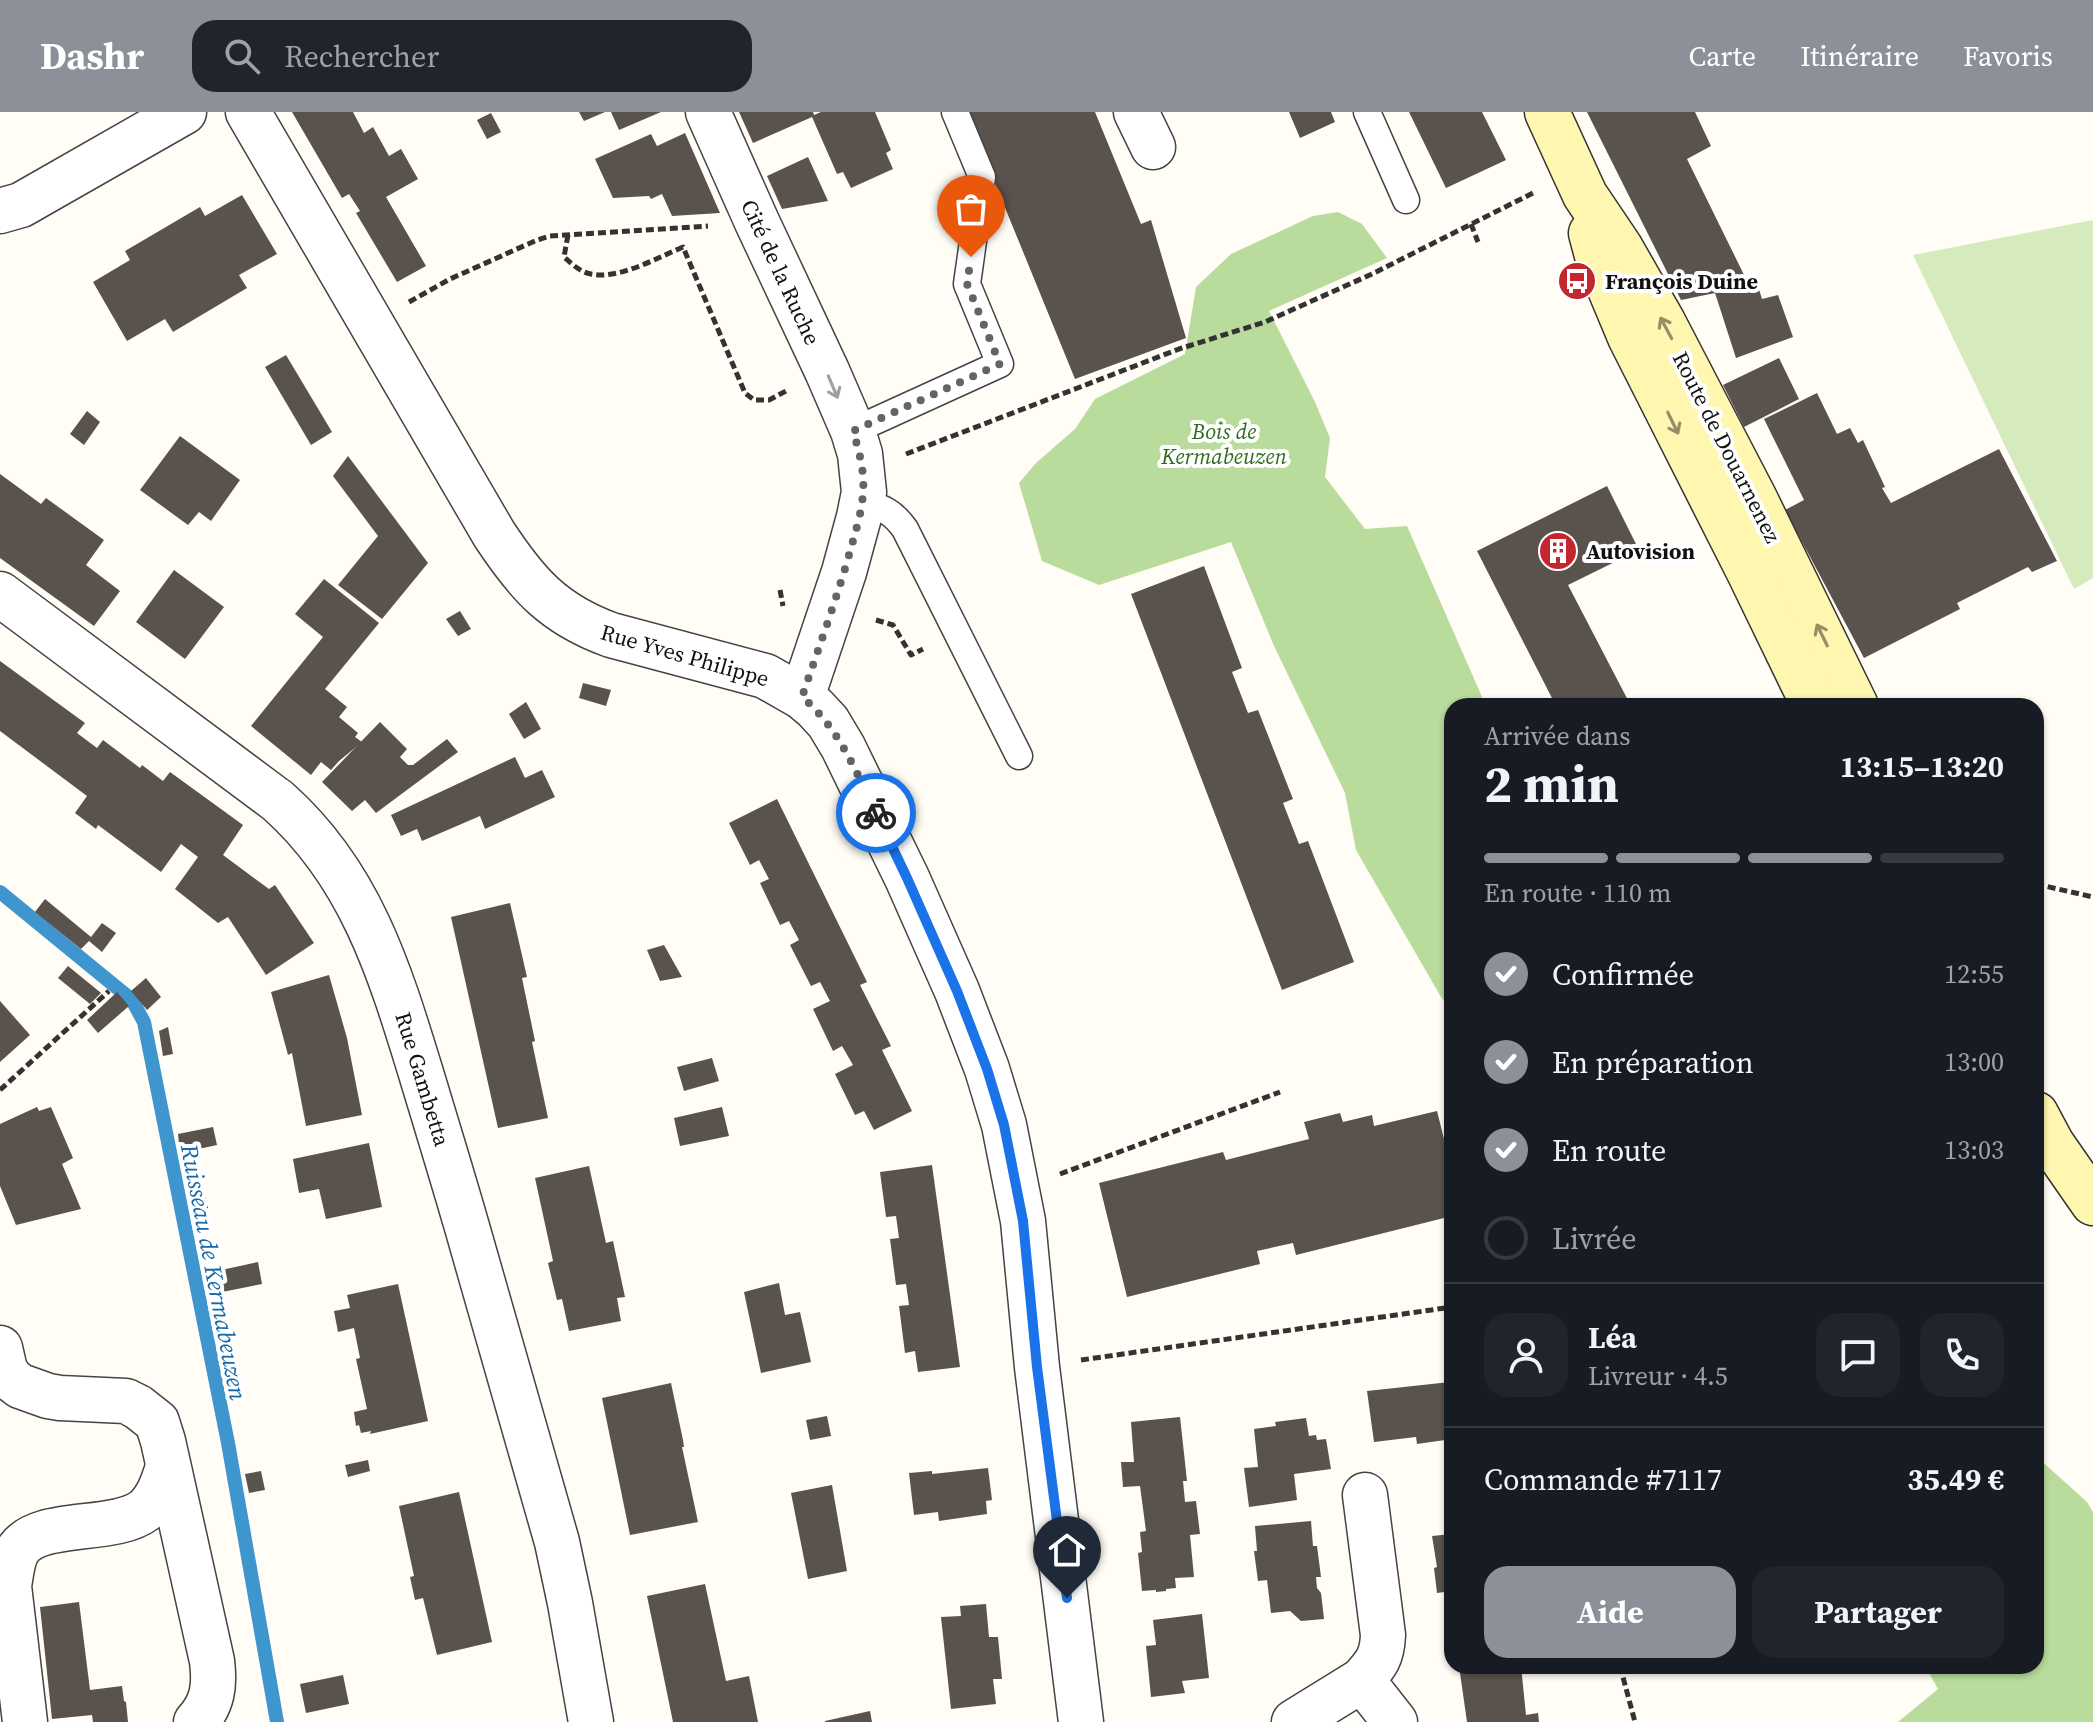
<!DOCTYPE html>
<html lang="fr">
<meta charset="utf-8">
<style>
body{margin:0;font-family:"Source Serif 4",serif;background:#20242c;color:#f1f3f6;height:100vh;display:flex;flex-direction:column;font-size:30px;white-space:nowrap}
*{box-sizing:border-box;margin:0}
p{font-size:26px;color:#9ea1a6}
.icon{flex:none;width:44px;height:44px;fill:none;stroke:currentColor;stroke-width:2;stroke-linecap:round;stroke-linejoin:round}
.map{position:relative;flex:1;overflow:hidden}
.sheet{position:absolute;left:1444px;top:586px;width:600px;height:976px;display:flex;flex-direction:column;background:#171b24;border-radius:24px;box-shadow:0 2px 6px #0004}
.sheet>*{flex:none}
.pin{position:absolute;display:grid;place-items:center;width:68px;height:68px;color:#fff;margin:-82px -34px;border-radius:50% 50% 50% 0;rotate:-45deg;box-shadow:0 0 8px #0007}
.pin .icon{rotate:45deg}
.courier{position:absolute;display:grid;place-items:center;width:80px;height:80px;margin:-40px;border:6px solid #1a73e8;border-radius:50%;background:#fff;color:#222;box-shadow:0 2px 10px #0007}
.summary em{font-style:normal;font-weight:700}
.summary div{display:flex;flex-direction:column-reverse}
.summary{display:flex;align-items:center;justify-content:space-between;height:136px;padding:0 40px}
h1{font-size:52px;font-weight:700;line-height:60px}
.bar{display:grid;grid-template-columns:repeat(4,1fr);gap:12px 8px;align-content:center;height:96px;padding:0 40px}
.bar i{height:10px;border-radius:6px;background:#363941}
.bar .on{background:#8c9099}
.bar p{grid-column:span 4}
.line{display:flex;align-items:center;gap:20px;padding:0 40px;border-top:2px solid #363941}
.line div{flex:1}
.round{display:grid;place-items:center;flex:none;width:84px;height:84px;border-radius:24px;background:#20242c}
ol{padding:0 40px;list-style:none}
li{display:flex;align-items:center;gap:24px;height:88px}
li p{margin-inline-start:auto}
li .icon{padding:8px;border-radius:50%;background:#8c9099;color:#fff;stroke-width:4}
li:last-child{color:#9ea1a6}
li i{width:44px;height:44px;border:4px solid #363941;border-radius:50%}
.cta{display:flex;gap:16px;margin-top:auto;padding:16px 40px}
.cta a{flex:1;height:92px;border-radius:24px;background:#8c9099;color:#fff;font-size:32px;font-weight:700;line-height:92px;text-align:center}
.cta a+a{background:#20242c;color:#f1f3f6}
header{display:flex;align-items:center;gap:48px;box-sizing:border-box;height:112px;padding:0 40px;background:#8c9099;color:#fff}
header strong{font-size:38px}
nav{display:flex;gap:44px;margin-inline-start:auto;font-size:28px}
.search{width:560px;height:72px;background:#20242c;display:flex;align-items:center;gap:20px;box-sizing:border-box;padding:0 28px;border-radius:24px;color:#9ea1a6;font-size:30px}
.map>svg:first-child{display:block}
.green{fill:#d5ebbd}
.forest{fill:#b9dc9c}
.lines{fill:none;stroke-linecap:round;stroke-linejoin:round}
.stream{stroke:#3f96cf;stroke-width:14}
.building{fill:#5a524d}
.lane-casing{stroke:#444;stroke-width:29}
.street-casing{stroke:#444;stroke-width:47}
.secondary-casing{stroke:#333;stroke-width:47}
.path{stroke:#333;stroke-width:5;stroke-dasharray:8 4;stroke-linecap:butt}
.lane{stroke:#fff;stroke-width:26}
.street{stroke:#fff;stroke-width:44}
.secondary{stroke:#fff6b0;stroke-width:44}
.oneway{stroke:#948f68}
.oneway2{stroke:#a0a0a0}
.done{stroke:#646461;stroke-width:8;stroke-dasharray:0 14.4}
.route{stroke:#1a73e8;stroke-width:10}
.labels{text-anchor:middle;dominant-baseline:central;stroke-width:8;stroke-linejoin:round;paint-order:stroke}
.street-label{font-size:22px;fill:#111;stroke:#fff}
.poi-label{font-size:22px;font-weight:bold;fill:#111;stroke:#fff;text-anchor:start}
.park-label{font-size:22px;font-style:italic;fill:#2f6b1f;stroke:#fff}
.water-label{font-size:24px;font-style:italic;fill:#1768a6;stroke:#fff}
</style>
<header>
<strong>Dashr</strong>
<div class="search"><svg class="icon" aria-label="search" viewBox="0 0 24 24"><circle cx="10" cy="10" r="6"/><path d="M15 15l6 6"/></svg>Rechercher</div>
<nav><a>Carte</a><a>Itinéraire</a><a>Favoris</a></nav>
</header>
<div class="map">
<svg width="2093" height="1610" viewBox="0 0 2093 1610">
<rect width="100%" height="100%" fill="#fffdf5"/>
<path class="green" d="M 2093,108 L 2093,466 L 2074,477 L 1913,143 Z"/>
<g class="forest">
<path d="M 1338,100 L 1362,112 L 1387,146 L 1269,199 L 1315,290 L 1330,326 L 1325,365 L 1365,417 L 1407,414 L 1486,594 L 1452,594 L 1452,899 L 1441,885 L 1356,738 L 1345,681 L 1274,534 L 1231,430 L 1099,473 L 1042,449 L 1019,371 L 1036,351 L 1075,317 L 1095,287 L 1185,242 L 1196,175 L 1231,142 L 1313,104 Z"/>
<path d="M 2036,1344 L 2087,1390 L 2093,1400 L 2093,1610 L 1898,1610 L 1938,1577 L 1925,1554 L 2036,1554 Z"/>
</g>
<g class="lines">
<path class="stream" d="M 0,780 L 132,888 L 144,910 L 228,1331 L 277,1610"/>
</g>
<g class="building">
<path d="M 292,0 L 353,0 L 364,21 L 373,15 L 389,44 L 401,37 L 418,67 L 386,85 L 426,154 L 397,170 L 356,101 L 360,99 L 349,82 L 342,86 Z"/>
<path d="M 579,0 L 605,0 L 584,9 Z"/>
<path d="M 611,0 L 661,0 L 619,18 Z"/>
<path d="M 739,0 L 813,0 L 814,3 L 821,0 L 875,0 L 891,38 L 886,41 L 893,57 L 851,76 L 843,60 L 837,62 L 812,5 L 753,31 Z"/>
<path d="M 966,0 L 1095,0 L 1141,112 L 1151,108 L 1186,226 L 1075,267 Z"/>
<path d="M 1289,0 L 1331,0 L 1335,10 L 1300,26 Z"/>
<path d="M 1409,0 L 1482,0 L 1506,48 L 1446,76 Z"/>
<path d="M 1587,0 L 1695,0 L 1711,34 L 1687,47 L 1749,173 L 1757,171 L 1762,187 L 1778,183 L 1793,225 L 1736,246 L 1715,181 L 1681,188 Z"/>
<path d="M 491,1 L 501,20 L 487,27 L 477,8 Z"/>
<path d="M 685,21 L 720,101 L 672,104 L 662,82 L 651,87 L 649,84 L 613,86 L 595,47 L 651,22 L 657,34 Z"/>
<path d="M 808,45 L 828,89 L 782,97 L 767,64 Z"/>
<path d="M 242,83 L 277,142 L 239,163 L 247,176 L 173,220 L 165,207 L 127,229 L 93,170 L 130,148 L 125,139 L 200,95 L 205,104 Z"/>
<path d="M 286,243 L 332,320 L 311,333 L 265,255 Z"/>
<path d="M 1779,246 L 1799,287 L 1744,315 L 1723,273 Z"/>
<path d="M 1817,281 L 1837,322 L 1850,316 L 1858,331 L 1863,328 L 1885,375 L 1882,376 L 1891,391 L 1999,337 L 2057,449 L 2032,460 L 2028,455 L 1957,491 L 1960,497 L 1864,546 L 1785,398 L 1804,388 L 1764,307 Z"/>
<path d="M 87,299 L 100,310 L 84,333 L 70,322 Z"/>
<path d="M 180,324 L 240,368 L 211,409 L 199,400 L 188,413 L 140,378 Z"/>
<path d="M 348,344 L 428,451 L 382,507 L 338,473 L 378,424 L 333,364 Z"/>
<path d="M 0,362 L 41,392 L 46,386 L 104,428 L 86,453 L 120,479 L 94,514 L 0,446 Z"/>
<path d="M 1607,374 L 1639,438 L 1568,473 L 1631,594 L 1556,594 L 1477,439 Z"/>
<path d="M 1204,454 L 1242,556 L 1232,560 L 1248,601 L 1258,598 L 1293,687 L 1283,691 L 1299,732 L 1308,729 L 1354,850 L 1282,878 L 1131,482 Z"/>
<path d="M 174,458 L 224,495 L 185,547 L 136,510 Z"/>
<path d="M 324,467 L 379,511 L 325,577 L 347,595 L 339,605 L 358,621 L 355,625 L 362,630 L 339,649 L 331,658 L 321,650 L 311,663 L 251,614 L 323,525 L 295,502 Z"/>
<path d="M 460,499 L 471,517 L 458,524 L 446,507 Z"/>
<path d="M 0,549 L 85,611 L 77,621 L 97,636 L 103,628 L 140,656 L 142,653 L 163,669 L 170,660 L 243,713 L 223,743 L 269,777 L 275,773 L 314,831 L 266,863 L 228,805 L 218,811 L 175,777 L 198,745 L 181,732 L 161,760 L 98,713 L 96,717 L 75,701 L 87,684 L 0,619 Z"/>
<path d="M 583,571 L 611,578 L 606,594 L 579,586 Z"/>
<path d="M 526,590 L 541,617 L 524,627 L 509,602 Z"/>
<path d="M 380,610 L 407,637 L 400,645 L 408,653 L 413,653 L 447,627 L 458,640 L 376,701 L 365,688 L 352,699 L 322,670 Z"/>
<path d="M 515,645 L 525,666 L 542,658 L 555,685 L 485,717 L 480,704 L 422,729 L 417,717 L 401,724 L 391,703 Z"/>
<path d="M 777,687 L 867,870 L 860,873 L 891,934 L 882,938 L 912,999 L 874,1018 L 864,999 L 855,1003 L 835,962 L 853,953 L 842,934 L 833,939 L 813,897 L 830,889 L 820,870 L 811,874 L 790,833 L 799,828 L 789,809 L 780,813 L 760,771 L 769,767 L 759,748 L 750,753 L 729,711 Z"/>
<path d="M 45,787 L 91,825 L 102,811 L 116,821 L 102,840 L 89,829 L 81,837 L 35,800 Z"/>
<path d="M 510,791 L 527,865 L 522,866 L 535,929 L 532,930 L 548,1006 L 498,1016 L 451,805 Z"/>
<path d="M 664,833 L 682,865 L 660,869 L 647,838 Z"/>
<path d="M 68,854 L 101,881 L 90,892 L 58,866 Z"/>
<path d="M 329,863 L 347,926 L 362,1003 L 306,1014 L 292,941 L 288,943 L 271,880 Z"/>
<path d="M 146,866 L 161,885 L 147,898 L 131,879 Z"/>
<path d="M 117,880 L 129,894 L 98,921 L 87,908 Z"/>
<path d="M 0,889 L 30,923 L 0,950 Z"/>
<path d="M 168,915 L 173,942 L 163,944 L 159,919 Z"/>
<path d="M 712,946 L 719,969 L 684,979 L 677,955 Z"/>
<path d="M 37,995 L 39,999 L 51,995 L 73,1046 L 62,1052 L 81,1097 L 16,1113 L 0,1074 L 0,1012 Z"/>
<path d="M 722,995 L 729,1024 L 680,1034 L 674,1006 Z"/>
<path d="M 1437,999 L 1452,1059 L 1452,1104 L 1296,1143 L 1293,1131 L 1257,1139 L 1260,1152 L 1127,1185 L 1099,1071 L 1223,1040 L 1226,1048 L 1309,1027 L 1304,1010 L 1340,1001 L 1343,1010 L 1372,1003 L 1374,1014 Z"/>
<path d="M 213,1015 L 217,1033 L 180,1041 L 178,1022 Z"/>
<path d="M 369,1031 L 382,1095 L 326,1107 L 319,1077 L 299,1081 L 293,1047 Z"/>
<path d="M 932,1053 L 960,1255 L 918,1260 L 915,1239 L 905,1241 L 899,1194 L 909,1193 L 906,1172 L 896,1173 L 890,1127 L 899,1126 L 896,1104 L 886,1105 L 880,1060 Z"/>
<path d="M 589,1054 L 606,1131 L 613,1129 L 625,1185 L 617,1186 L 621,1209 L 569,1219 L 562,1187 L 557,1188 L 548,1151 L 553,1149 L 535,1066 Z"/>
<path d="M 202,1068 L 208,1096 L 191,1099 L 186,1071 Z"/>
<path d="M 258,1150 L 262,1172 L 207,1183 L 203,1162 Z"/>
<path d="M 779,1171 L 785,1203 L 800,1200 L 811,1250 L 761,1261 L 744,1180 Z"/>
<path d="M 398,1172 L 428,1309 L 370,1322 L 371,1319 L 361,1321 L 359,1313 L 356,1314 L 354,1300 L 367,1297 L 356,1247 L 360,1246 L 354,1216 L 338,1220 L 334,1199 L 350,1196 L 347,1183 Z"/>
<path d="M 1450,1270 L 1452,1289 L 1452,1327 L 1417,1332 L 1416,1325 L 1374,1330 L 1367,1279 Z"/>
<path d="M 671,1271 L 683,1328 L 684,1335 L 682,1335 L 698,1410 L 630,1423 L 602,1286 Z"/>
<path d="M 827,1304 L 831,1324 L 810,1328 L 806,1308 Z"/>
<path d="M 1180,1305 L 1187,1369 L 1183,1369 L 1185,1390 L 1196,1389 L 1200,1422 L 1190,1423 L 1194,1465 L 1175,1466 L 1176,1476 L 1166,1477 L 1166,1479 L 1156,1480 L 1156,1478 L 1142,1479 L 1138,1441 L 1142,1440 L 1140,1420 L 1146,1419 L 1140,1374 L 1123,1375 L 1121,1350 L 1134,1350 L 1131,1310 Z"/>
<path d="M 1306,1306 L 1309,1324 L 1316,1323 L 1317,1328 L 1326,1327 L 1331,1357 L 1294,1362 L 1297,1388 L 1249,1395 L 1244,1356 L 1258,1355 L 1254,1317 L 1276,1314 L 1275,1310 Z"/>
<path d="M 368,1348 L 370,1359 L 348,1365 L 345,1353 Z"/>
<path d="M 988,1356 L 992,1388 L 986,1389 L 987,1402 L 939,1409 L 938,1400 L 914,1403 L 909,1361 L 932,1359 L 932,1362 Z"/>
<path d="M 261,1359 L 265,1378 L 249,1381 L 245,1362 Z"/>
<path d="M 832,1373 L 847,1459 L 808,1467 L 791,1381 Z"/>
<path d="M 459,1380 L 492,1530 L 437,1543 L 423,1486 L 415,1488 L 410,1465 L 414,1464 L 399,1394 Z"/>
<path d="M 1311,1409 L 1313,1434 L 1317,1434 L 1321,1465 L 1316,1465 L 1317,1476 L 1321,1481 L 1324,1507 L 1301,1509 L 1290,1499 L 1271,1501 L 1267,1468 L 1258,1469 L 1254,1439 L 1257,1439 L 1255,1414 Z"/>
<path d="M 1452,1422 L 1452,1479 L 1437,1481 L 1434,1456 L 1437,1455 L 1432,1424 Z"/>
<path d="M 705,1472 L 726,1569 L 749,1564 L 758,1610 L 673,1610 L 647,1484 Z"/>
<path d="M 79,1490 L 90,1578 L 122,1574 L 124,1589 L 126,1590 L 128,1610 L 93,1610 L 92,1603 L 52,1607 L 40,1495 Z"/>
<path d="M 986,1492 L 989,1525 L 998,1525 L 1002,1567 L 993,1567 L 996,1592 L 951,1597 L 941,1505 L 961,1504 L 960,1494 Z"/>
<path d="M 1202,1502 L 1209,1566 L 1182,1569 L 1185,1581 L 1151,1585 L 1146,1534 L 1156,1533 L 1153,1508 Z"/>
<path d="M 1459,1554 L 1521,1554 L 1526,1603 L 1538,1601 L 1539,1610 L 1467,1610 Z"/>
<path d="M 343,1563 L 349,1592 L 306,1601 L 300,1572 Z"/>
<path d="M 870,1599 L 872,1610 L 825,1610 L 825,1609 Z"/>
</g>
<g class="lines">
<g class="lane-casing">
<g id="lane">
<path d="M 1367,0 L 1406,88"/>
<path d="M 853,319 L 1000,252 L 967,172 L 982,65 L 955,0"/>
<path d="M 862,390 C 883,396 892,399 905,417 L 1019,644"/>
</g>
</g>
<g class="street-casing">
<g id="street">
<path d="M 248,0 L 494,422 C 527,472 553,502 611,523 L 765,564 L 802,585 L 815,596 L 828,610 L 843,635 L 907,766 L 957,879 L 987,957 L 1004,1013 L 1023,1109 L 1037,1255 L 1081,1610"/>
<path d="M 708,0 L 757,110 L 827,259 L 853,319 L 860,342 L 864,380 L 859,405 L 844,460 L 802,585"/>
<path d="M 1136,0 L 1153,35"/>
<path d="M 0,99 L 21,93 L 184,0"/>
<path d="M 0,482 L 278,689 C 360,762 389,857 420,958 C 436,1011 452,1063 467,1115 C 497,1220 527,1325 557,1430 L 570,1491 L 591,1610"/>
<path d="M 0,1236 L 5,1258 L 11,1267 L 20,1274 L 48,1284 L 60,1286 L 126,1289 L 138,1295 L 157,1310 L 163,1329 L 212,1549 C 215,1573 213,1592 196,1610"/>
<path d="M 1362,1568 C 1376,1552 1382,1546 1383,1523 L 1365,1383"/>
<path d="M 25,1610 L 9,1474 C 11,1463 12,1448 18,1438 C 38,1406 114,1422 145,1398 C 158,1387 163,1370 168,1355"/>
<path d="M 1294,1610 L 1362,1568 L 1395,1610"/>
</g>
</g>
<g class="secondary-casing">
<g id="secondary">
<path d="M 1547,0 L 1585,83 L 1620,135 L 1663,210 L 1754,385 L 1856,594"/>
<path d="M 1591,121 L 1599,151 L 1630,225 L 1749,460 L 1814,594"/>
<path d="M 2036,1002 L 2052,1032 L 2093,1091"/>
</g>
</g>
<g class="path">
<path d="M 1471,112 L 1478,130"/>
<path d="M 568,123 L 564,145 C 572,152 580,160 591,162 C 618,168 657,146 683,135 L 745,281 L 754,288 L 769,288 L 786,279"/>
<path d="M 409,190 L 450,167 L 537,128 L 550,124 L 708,114"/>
<path d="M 906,342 L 1179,237 L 1265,210 L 1372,162 L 1535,80"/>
<path d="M 780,478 L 783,494"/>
<path d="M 876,508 L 893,513 L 911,543 L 923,537"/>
<path d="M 2036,772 L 2093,785"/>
<path d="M 0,978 L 109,879"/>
<path d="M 1060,1062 L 1280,980"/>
<path d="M 1081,1248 L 1452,1195"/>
<path d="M 1620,1554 L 1635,1610"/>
</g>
<use href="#lane" class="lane"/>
<use href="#street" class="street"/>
<use href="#secondary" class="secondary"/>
</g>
<defs><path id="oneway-shaft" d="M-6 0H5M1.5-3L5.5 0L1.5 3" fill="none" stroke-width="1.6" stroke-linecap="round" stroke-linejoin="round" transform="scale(2)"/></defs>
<g class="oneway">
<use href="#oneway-shaft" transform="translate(1666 216) rotate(-118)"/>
<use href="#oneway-shaft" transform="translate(1673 311) rotate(64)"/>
<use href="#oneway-shaft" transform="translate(1822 523) rotate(-116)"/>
</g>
<use class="oneway2" href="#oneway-shaft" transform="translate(833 275) rotate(67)"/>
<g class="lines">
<path class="done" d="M 876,701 C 856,659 838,615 802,585 C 819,535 837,486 851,436 C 856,418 862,399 863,381 C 865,360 859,339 853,319 L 1000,252 L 967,172 L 971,145"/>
<path class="route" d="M 876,701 L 907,766 L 957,879 L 987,957 L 1004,1013 L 1023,1109 L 1037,1255 L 1067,1486"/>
</g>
<defs>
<g id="bus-disc" transform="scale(2)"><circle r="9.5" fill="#c4262e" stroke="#fff"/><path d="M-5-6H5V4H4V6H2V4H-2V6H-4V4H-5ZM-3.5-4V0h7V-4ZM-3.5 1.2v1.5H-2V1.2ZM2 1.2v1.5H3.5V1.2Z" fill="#fff"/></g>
<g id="building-disc" transform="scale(2)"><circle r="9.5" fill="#c4262e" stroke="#fff"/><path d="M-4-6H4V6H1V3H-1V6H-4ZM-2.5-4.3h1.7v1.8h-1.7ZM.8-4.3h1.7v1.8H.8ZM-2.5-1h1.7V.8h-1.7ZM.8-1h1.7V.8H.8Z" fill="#fff"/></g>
</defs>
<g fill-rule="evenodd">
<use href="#bus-disc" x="1577" y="169"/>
<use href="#building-disc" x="1558" y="439"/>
</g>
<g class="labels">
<g class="street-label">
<text transform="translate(781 160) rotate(65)">Cité de la Ruche</text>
<text transform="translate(1727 335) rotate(63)">Route de Douarnenez</text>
<text transform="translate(685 543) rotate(16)">Rue Yves Philippe</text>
<text transform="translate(423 967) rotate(73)">Rue Gambetta</text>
</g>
<g class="poi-label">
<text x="1605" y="169">François Duine</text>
<text x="1586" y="439">Autovision</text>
</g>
<g class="park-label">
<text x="1224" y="319">Bois de<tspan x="1224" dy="25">Kermabeuzen</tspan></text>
</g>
<g class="water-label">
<text transform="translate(214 1160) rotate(79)">Ruisseau de Kermabeuzen</text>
</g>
</g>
</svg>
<div class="pin" style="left:971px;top:145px;background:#ea580c"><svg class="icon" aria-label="bag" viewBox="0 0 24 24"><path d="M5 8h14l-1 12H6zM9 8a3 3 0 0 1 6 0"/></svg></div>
<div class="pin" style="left:1067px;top:1486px;background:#1f2937"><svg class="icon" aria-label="home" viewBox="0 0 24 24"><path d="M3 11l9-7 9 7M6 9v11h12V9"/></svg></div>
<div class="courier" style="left:876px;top:701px"><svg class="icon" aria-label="bike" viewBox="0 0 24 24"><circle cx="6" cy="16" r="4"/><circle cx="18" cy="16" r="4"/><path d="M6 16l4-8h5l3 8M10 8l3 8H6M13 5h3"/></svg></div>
<section class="sheet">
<div class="summary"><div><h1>2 min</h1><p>Arrivée dans</p></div><em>13:15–13:20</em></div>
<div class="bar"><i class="on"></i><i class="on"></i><i class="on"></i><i></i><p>En route · 110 m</p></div>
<ol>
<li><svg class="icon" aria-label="check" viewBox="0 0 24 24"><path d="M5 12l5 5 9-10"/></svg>Confirmée<p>12:55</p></li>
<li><svg class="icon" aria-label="check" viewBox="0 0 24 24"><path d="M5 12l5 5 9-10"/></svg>En préparation<p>13:00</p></li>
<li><svg class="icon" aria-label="check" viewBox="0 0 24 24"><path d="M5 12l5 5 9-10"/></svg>En route<p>13:03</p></li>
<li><i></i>Livrée</li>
</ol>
<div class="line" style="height:144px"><a class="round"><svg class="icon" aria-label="person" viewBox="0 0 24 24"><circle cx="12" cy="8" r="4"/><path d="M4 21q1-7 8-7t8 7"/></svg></a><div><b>Léa</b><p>Livreur · 4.5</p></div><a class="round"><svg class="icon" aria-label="chat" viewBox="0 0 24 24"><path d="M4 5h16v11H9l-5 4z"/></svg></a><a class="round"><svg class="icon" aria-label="phone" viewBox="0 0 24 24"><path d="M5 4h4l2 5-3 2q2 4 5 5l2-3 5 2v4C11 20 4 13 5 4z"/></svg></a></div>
<div class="line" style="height:104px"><div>Commande #7117</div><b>35.49 €</b></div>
<div class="cta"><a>Aide</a><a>Partager</a></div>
</section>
</div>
